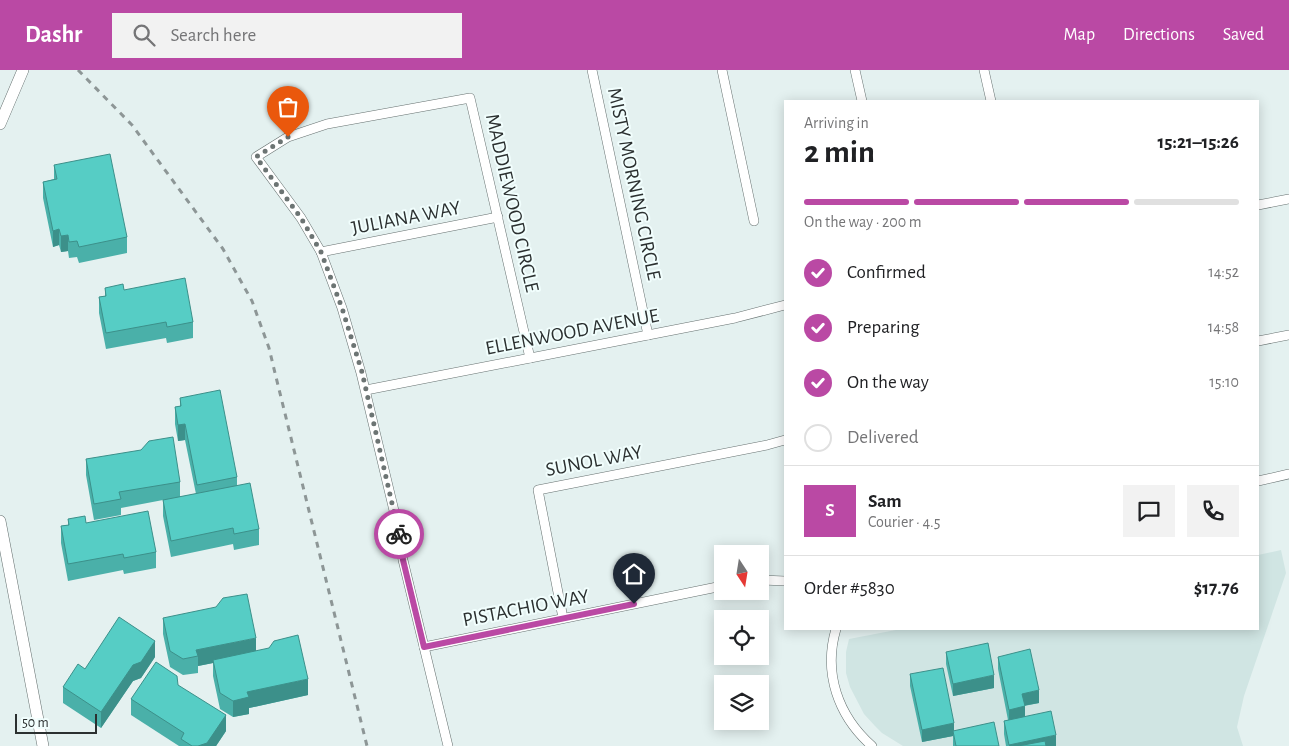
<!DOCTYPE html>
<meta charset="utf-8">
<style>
body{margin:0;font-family:"Alegreya Sans",sans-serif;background:#f2f2f2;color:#202124;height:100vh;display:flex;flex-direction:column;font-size:19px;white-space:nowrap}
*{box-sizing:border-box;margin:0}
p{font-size:16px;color:#757577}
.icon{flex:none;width:28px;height:28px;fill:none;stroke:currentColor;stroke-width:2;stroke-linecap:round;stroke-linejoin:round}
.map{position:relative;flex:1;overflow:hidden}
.details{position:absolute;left:784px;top:30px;width:475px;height:530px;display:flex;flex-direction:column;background:#fff;border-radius:0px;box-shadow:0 2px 12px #0003}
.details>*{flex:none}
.needle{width:32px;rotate:168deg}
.controls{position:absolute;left:714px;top:475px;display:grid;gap:10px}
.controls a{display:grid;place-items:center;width:55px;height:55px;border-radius:0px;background:#fff;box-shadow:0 2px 12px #0003;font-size:25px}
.scale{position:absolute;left:15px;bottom:12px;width:82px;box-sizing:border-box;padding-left:5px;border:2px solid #2b3030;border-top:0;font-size:14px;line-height:18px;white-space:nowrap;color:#2b3030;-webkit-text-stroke:4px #f1fefd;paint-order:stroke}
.pin{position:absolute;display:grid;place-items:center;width:42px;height:42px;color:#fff;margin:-51px -21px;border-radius:50% 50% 50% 0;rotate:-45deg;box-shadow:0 0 5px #0007}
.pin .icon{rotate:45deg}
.courier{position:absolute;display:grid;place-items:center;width:50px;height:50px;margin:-25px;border:4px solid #ba49a4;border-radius:50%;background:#fff;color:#222;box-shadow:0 1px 6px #0007}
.overview em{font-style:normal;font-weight:600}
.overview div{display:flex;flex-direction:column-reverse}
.overview{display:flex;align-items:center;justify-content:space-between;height:85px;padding:0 20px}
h1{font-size:32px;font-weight:600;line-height:38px}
.bar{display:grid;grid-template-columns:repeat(4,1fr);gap:8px 5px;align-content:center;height:60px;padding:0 20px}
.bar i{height:6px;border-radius:4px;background:#e0e0e0}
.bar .on{background:#ba49a4}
.bar p{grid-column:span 4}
.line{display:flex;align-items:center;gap:12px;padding:0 20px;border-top:1px solid #e0e0e0}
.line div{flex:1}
.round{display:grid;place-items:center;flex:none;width:52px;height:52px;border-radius:0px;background:#f2f2f2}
ol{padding:0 20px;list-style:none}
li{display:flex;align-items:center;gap:15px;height:55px}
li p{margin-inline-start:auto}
li .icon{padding:5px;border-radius:50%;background:#ba49a4;color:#fff;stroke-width:4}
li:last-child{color:#757577}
li i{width:28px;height:28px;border:2px solid #e0e0e0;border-radius:50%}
header{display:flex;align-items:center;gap:30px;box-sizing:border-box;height:70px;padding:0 25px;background:#ba49a4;color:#fff}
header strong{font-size:24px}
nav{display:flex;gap:28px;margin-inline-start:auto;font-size:18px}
.search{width:350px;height:45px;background:#f2f2f2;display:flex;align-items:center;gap:12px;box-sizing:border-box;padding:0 18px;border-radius:0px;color:#757577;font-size:19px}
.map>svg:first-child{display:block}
.built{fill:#d0e5e3}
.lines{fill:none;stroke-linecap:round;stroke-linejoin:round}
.minor-casing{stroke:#667170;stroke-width:10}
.tertiary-casing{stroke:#667170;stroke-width:12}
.minor{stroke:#fff;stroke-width:9}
.tertiary{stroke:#fff;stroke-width:11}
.rail{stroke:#8d9696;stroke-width:3;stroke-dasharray:6 6;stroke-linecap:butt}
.wall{fill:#4ab0a9}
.shaded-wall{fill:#3c908a}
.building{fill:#56cdc5;stroke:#3c908a}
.done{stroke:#6c7473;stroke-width:5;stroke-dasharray:0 9}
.route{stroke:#ba49a4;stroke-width:6}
.labels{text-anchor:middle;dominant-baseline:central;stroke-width:4;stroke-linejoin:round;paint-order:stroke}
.street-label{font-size:20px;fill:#2b3030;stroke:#f1fefd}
</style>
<header>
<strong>Dashr</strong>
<div class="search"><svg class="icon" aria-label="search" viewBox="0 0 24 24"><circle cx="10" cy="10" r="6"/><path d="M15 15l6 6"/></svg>Search here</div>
<nav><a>Map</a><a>Directions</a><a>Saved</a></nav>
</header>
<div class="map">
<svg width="1289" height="676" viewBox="0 0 1289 676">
<rect width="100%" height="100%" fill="#e4f1f0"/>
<path class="built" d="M 1281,480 L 1286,503 L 1244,626 L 1237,657 L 1243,676 L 903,676 L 882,663 L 875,656 L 864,644 L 850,617 L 846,603 L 846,582 L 849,569 L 901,559 L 1258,559 L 1258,485 Z"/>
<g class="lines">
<g class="minor-casing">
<g id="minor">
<path d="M 592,0 L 648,265"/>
<path d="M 722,0 L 754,151"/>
<path d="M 855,0 L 862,31"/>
<path d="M 984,0 L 991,31"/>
<path d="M 1258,135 L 1289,129"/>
<path d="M 321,182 L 498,147"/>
<path d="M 1258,271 L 1289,265"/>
<path d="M 366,320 L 735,248 L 785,235"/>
<path d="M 1258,411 L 1289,404"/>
<path d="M 760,510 L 785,511"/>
<path d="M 563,548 L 538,420 L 767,375 L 785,370"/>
<path d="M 836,559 C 823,603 838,646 872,676"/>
<path d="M 424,577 L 722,516"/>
<path d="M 448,676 L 403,490 L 396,449 L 361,303 L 342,238 L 321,182 L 301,148 L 256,87 L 288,67 L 327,54 L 470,28 L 530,288"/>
</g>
</g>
<g class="tertiary-casing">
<g id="tertiary">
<path d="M 0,54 L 23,0"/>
<path d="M 0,451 L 43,676"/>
</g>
</g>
<use href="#minor" class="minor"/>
<use href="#tertiary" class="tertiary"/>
<path class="rail" d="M 78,0 L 132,55 L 223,179 L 252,231 L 269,278 L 275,303 L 367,676"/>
</g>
<g class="wall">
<path d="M 54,95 L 127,167 L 127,183 L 79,193 L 77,187 L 69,188 L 68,181 L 61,182 L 59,175 L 53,177 L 43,128 L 43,112 L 54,109 Z"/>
<path d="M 105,218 L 124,220 L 193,252 L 193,268 L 167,273 L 166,268 L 106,279 L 99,243 L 99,227 L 105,226 Z"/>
<path d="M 180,328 L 237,407 L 237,416 L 259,459 L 259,475 L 234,480 L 233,474 L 171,487 L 163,446 L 163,430 L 121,438 L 121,445 L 94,450 L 86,405 L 86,389 L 180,412 L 180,427 L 196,424 L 185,370 L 178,371 L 175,354 L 175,337 L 180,336 Z"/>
<path d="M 68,449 L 86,453 L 156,482 L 156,498 L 124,504 L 123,500 L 68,511 L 61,473 L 61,456 L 68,455 Z"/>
<path d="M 163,548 L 256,581 L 308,625 L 249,638 L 249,644 L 233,647 L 220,639 L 213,606 L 213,593 L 198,596 L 198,603 L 183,605 L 170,597 L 163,564 Z"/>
<path d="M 946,582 L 994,618 L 953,626 L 946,594 Z"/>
<path d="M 155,587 L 141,608 L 133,611 L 101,658 L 63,633 L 63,617 L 85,599 Z"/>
<path d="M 998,587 L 1039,633 L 1024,636 L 1025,647 L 1056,676 L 1006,676 L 1004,664 L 1004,651 L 1008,650 L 998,599 Z"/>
<path d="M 910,604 L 954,661 L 999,676 L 953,676 L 953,666 L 922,672 L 910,616 Z"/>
<path d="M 178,615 L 226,661 L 216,676 L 179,676 L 131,645 L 131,629 Z"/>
</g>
<g class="shaded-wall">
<path d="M 59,159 L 59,175 L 53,177 L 53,161 Z"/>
<path d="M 68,165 L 68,181 L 61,182 L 61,166 Z"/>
<path d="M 185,354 L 185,370 L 178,371 L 178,355 Z"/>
<path d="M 256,568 L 256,584 L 213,590 L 213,593 L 198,596 L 198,586 L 196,580 Z"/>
<path d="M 155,571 L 155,587 L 141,608 L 133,611 L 101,658 L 101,642 L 133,595 Z"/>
<path d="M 994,605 L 994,618 L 953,626 L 953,614 Z"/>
<path d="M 308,609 L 308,625 L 249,638 L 249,644 L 233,647 L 233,631 L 247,622 Z"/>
<path d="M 1039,620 L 1039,633 L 1022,636 L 1022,624 Z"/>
<path d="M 1025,636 L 1025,649 L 1009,652 L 1009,640 Z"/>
<path d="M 226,645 L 226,661 L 216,676 L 198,676 Z"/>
<path d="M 954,653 L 954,666 L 953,661 L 953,666 L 922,672 L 922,660 Z"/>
<path d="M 1056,665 L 1056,676 L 1009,676 L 1009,675 Z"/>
</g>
<g class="building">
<path d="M 110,84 L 127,167 L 79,177 L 77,171 L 69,172 L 68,165 L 61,166 L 59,159 L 53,161 L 43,112 L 57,109 L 54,95 Z"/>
<path d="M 185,208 L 193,252 L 167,257 L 166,252 L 106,263 L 99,227 L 106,226 L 105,218 L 123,214 L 124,220 Z"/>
<path d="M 220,320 L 237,407 L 197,415 L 185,354 L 178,355 L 175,337 L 181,336 L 180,328 Z"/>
<path d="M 173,367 L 180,412 L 119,422 L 121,429 L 94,434 L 86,389 L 141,380 L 149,371 Z"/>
<path d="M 250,413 L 259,459 L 234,464 L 233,458 L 171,471 L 163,430 Z"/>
<path d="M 148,441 L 156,482 L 124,488 L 123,484 L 68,494 L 61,456 L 69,455 L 68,449 L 85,446 L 86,453 Z"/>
<path d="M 247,524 L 256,568 L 196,580 L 198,586 L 183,589 L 170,581 L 163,548 L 216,537 L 223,528 Z"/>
<path d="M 119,547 L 155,571 L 141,592 L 133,595 L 101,642 L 63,617 L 78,594 L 85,599 Z"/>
<path d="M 298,565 L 308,609 L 247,622 L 249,627 L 233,631 L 220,623 L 213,590 L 269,578 L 274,571 Z"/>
<path d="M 988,573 L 994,605 L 953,614 L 946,582 Z"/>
<path d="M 1030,579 L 1039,620 L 1022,624 L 1025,636 L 1009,640 L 998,587 Z"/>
<path d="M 156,592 L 177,606 L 178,615 L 226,645 L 207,673 L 198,676 L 192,676 L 181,669 L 184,663 L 131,629 Z"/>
<path d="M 943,598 L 954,653 L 922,660 L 910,604 Z"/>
<path d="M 1051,641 L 1056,665 L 1009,675 L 1004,651 Z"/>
<path d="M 994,652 L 999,676 L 956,676 L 953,661 Z"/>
<path d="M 1045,671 L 1046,676 L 1018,676 Z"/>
</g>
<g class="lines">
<path class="done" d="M 288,67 L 256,87 L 301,148 L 321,182 L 342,238 L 362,302 L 399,464"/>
<path class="route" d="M 399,464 L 403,490 L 424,577 L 634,534"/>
</g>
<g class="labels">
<g class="street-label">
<text transform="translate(634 114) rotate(78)">MISTY MORNING CIRCLE</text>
<text transform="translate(512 133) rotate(77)">MADDIEWOOD CIRCLE</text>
<text transform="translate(406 148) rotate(-11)">JULIANA WAY</text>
<text transform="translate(572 262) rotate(-11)">ELLENWOOD AVENUE</text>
<text transform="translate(594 391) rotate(-11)">SUNOL WAY</text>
<text transform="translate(526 538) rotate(-11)">PISTACHIO WAY</text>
</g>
</g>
</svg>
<div class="controls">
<a><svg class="needle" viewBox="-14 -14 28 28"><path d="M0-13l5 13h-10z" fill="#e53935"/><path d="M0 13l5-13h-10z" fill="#757577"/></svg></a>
<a><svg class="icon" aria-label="locate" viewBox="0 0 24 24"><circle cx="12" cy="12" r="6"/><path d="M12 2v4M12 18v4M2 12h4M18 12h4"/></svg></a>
<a><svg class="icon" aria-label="layers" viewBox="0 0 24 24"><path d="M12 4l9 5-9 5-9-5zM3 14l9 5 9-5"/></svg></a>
</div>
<div class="scale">50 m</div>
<div class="pin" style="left:288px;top:67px;background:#ea580c"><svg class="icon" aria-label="bag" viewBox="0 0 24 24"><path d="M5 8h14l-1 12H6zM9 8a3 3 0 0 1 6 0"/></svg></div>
<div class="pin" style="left:634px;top:534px;background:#1f2937"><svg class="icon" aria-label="home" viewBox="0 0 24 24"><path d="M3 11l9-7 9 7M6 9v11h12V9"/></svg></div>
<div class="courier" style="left:399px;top:464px"><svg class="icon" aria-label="bike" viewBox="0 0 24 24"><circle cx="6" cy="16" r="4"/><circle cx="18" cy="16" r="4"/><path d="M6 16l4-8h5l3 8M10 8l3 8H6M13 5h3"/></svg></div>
<section class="details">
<div class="overview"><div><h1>2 min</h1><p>Arriving in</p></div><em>15:21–15:26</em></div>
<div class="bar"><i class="on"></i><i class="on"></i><i class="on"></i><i></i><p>On the way · 200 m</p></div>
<ol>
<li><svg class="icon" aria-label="check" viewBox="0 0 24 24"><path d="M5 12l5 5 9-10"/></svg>Confirmed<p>14:52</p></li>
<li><svg class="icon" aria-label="check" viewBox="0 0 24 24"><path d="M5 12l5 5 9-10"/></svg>Preparing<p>14:58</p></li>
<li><svg class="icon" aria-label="check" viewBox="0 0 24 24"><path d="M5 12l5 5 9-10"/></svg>On the way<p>15:10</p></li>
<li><i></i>Delivered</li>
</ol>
<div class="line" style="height:90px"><b class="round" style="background:#ba49a4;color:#fff">S</b><div><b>Sam</b><p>Courier · 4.5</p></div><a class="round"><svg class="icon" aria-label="chat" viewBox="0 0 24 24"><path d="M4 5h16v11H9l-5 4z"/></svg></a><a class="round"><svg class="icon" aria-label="phone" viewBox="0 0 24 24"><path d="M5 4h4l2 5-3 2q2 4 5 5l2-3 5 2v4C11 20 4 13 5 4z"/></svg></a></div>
<div class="line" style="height:65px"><div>Order #5830</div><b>$17.76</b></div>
</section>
</div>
